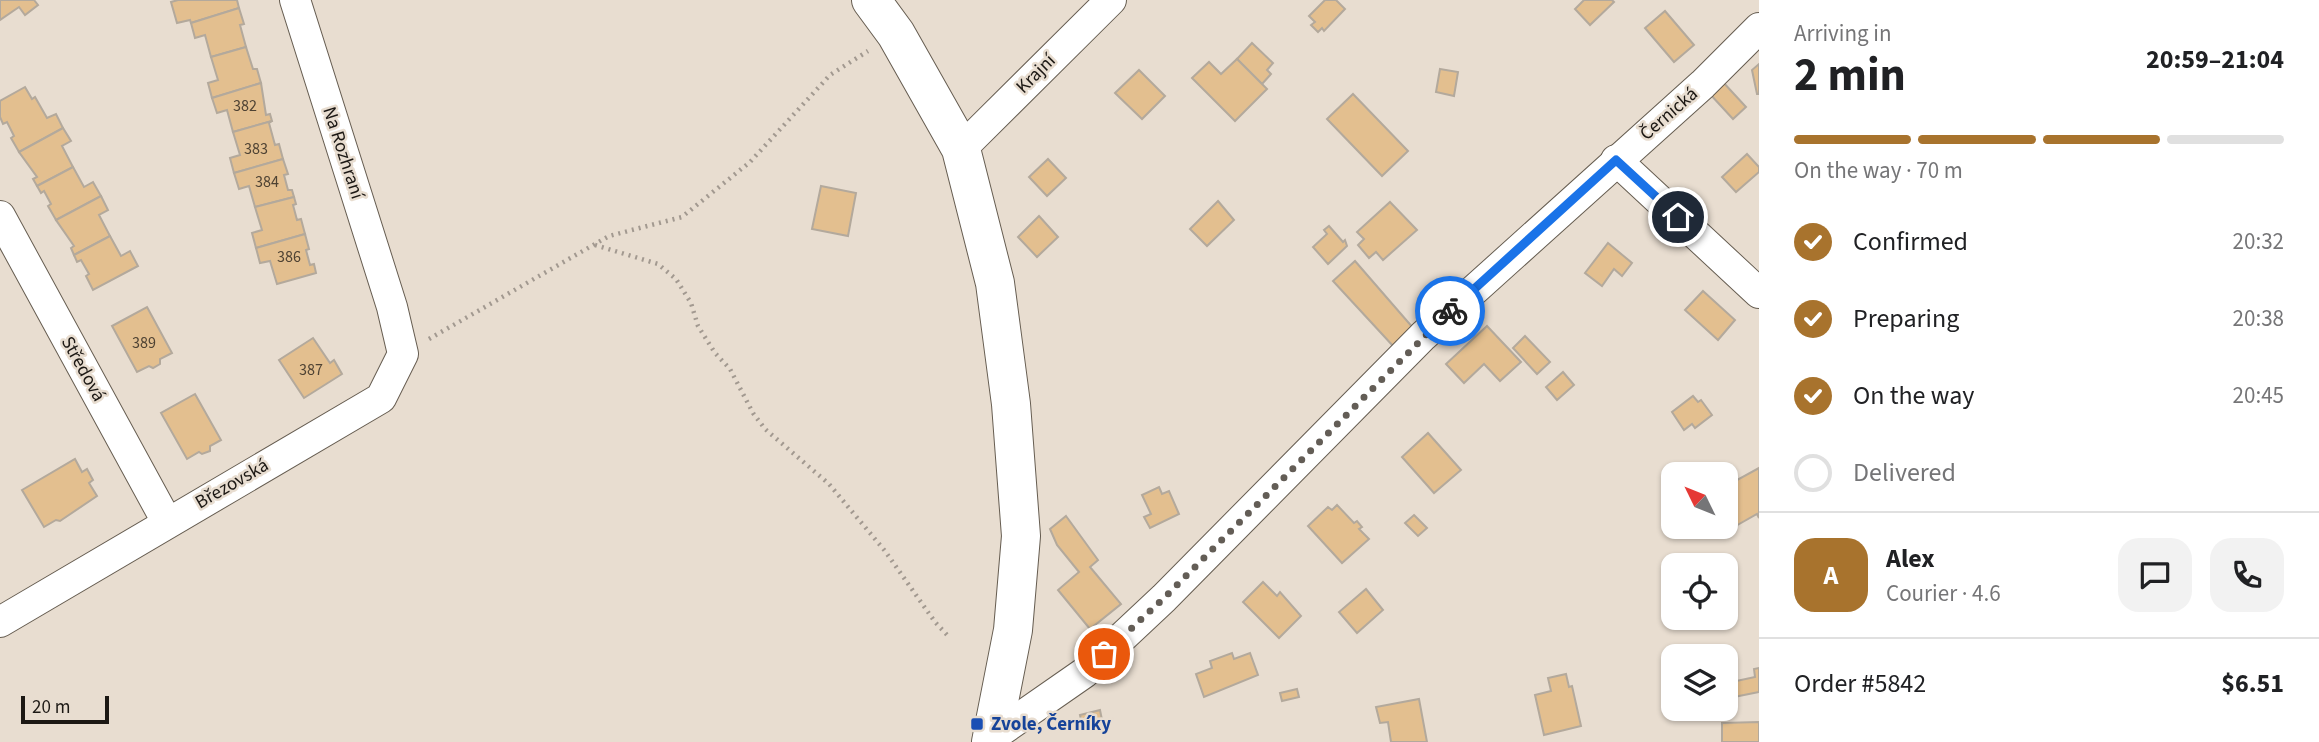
<!DOCTYPE html>
<meta charset="utf-8">
<style>
body{margin:0;font-family:"Source Sans 3",sans-serif;background:#f2f2f2;color:#202124;height:100vh;display:flex;flex-direction:column;font-size:26px;white-space:nowrap}
*{box-sizing:border-box;margin:0}
p{font-size:23px;color:#757577}
.icon{flex:none;width:38px;height:38px;fill:none;stroke:currentColor;stroke-width:2;stroke-linecap:round;stroke-linejoin:round}
.map{position:relative;flex:1;overflow:hidden}
.details{display:flex;flex-direction:column;background:#fff;width:560px}
.details>*{flex:none}
.needle{width:46px;rotate:313deg}
.controls{position:absolute;left:1661px;top:462px;display:grid;gap:14px}
.controls a{display:grid;place-items:center;width:77px;height:77px;border-radius:14px;background:#fff;box-shadow:0 2px 5px #0004;font-size:35px}
.scale{position:absolute;left:21px;bottom:18px;width:88px;box-sizing:border-box;padding-left:7px;border:4px solid #1c1814;border-top:0;font-size:19px;line-height:24px;white-space:nowrap;color:#1c1814;-webkit-text-stroke:5px #e8ddd0;paint-order:stroke}
.pin{position:absolute;display:grid;place-items:center;width:60px;height:60px;color:#fff;margin:-30px;border:4px solid #fff;border-radius:50%;box-shadow:0 2px 7px #0007}
.courier{position:absolute;display:grid;place-items:center;width:70px;height:70px;margin:-35px;border:5px solid #1a73e8;border-radius:50%;background:#fff;color:#222;box-shadow:0 2px 9px #0007}
.head em{font-style:normal;font-weight:700}
.head div{display:flex;flex-direction:column-reverse}
.head{display:flex;align-items:center;justify-content:space-between;height:119px;padding:0 35px}
h1{font-size:46px;font-weight:700;line-height:52px}
.bar{display:grid;grid-template-columns:repeat(4,1fr);gap:10px 7px;align-content:center;height:84px;padding:0 35px}
.bar i{height:9px;border-radius:5px;background:#e0e0e0}
.bar .active{background:#a8732d}
.bar p{grid-column:span 4}
.line{display:flex;align-items:center;gap:18px;padding:0 35px;border-top:2px solid #e0e0e0}
.line div{flex:1}
.round{display:grid;place-items:center;flex:none;width:74px;height:74px;border-radius:21px;background:#f2f2f2}
ol{padding:0 35px;list-style:none}
li{display:flex;align-items:center;gap:21px;height:77px}
li p{margin-inline-start:auto}
li .icon{padding:7px;border-radius:50%;background:#a8732d;color:#fff;stroke-width:4}
li:last-child{color:#757577}
li i{width:38px;height:38px;border:4px solid #e0e0e0;border-radius:50%}
main{display:flex;flex:1;min-height:0}
.map>svg:first-child{display:block}
.building{fill:#e3bf8f;stroke:#b3a99c;stroke-width:2}
.lines{fill:none;stroke-linecap:round;stroke-linejoin:round}
.street-casing{stroke:#665d51;stroke-width:32}
.secondary-casing{stroke:#665d51;stroke-width:40}
.path{stroke:#a29990;stroke-width:4.5;stroke-dasharray:2 5;stroke-linecap:butt}
.street{stroke:#fff;stroke-width:30}
.secondary{stroke:#fff;stroke-width:38}
.done{stroke:#635d56;stroke-width:7;stroke-dasharray:0 12.6}
.route{stroke:#1a73e8;stroke-width:9}
.transit-dot{fill:#1a4fb4;stroke:#e8ddd0;stroke-width:2.5}
.labels{text-anchor:middle;dominant-baseline:central;stroke-width:5;stroke-linejoin:round;paint-order:stroke}
.number-label{font-size:16px;fill:#4e4233}
.street-label{font-size:19px;fill:#1c1814;stroke:#e8ddd0}
.transit-label{font-size:19px;font-weight:bold;fill:#164399;stroke:#e8ddd0;text-anchor:start}
</style>
<main>
<div class="map">
<svg width="1759" height="742" viewBox="0 0 1759 742">
<rect width="100%" height="100%" fill="#e8ddd0"/>
<g class="building">
<path d="M 0,0 L 34,0 L 38,5 L 25,15 L 19,7 L 0,20 Z"/>
<path d="M 178,0 L 237,0 L 239,8 L 191,23 L 190,20 L 177,23 L 171,2 Z"/>
<path d="M 1325,0 L 1336,0 L 1345,9 L 1324,31 L 1322,28 L 1318,32 L 1311,25 L 1315,22 L 1309,16 Z"/>
<path d="M 1584,0 L 1612,0 L 1614,2 L 1590,25 L 1575,9 Z"/>
<path d="M 239,8 L 244,24 L 240,25 L 246,47 L 211,57 L 205,35 L 195,38 L 191,23 Z"/>
<path d="M 1665,11 L 1694,45 L 1674,62 L 1645,28 Z"/>
<path d="M 1252,43 L 1273,63 L 1267,70 L 1271,74 L 1262,84 L 1237,59 Z"/>
<path d="M 246,47 L 253,69 L 257,69 L 261,83 L 212,98 L 208,83 L 218,80 L 211,57 Z"/>
<path d="M 1237,59 L 1267,89 L 1235,121 L 1192,78 L 1209,62 L 1221,74 Z"/>
<path d="M 1759,64 L 1759,94 L 1757,94 L 1752,70 Z"/>
<path d="M 1440,69 L 1458,72 L 1454,96 L 1436,92 Z"/>
<path d="M 1139,70 L 1165,96 L 1142,119 L 1115,93 Z"/>
<path d="M 1722,81 L 1746,107 L 1733,119 L 1709,93 Z"/>
<path d="M 261,83 L 266,115 L 270,114 L 272,121 L 233,132 L 227,110 L 217,113 L 212,98 Z"/>
<path d="M 25,87 L 32,99 L 35,97 L 47,118 L 56,114 L 63,128 L 19,152 L 11,138 L 14,136 L 7,122 L 3,124 L 0,117 L 0,101 Z"/>
<path d="M 1353,94 L 1408,151 L 1382,176 L 1327,119 Z"/>
<path d="M 272,121 L 269,123 L 275,145 L 279,144 L 283,159 L 234,173 L 230,158 L 240,155 L 233,132 Z"/>
<path d="M 63,128 L 71,141 L 62,146 L 73,167 L 37,186 L 33,179 L 37,177 L 19,152 Z"/>
<path d="M 1747,154 L 1759,167 L 1759,172 L 1736,192 L 1722,177 Z"/>
<path d="M 283,159 L 288,174 L 284,175 L 288,190 L 292,190 L 294,197 L 255,207 L 249,186 L 239,189 L 234,173 Z"/>
<path d="M 1048,159 L 1066,178 L 1047,196 L 1029,177 Z"/>
<path d="M 73,167 L 84,187 L 93,182 L 101,196 L 56,220 L 48,206 L 51,204 L 44,191 L 41,193 L 37,186 Z"/>
<path d="M 821,186 L 856,193 L 848,236 L 812,229 Z"/>
<path d="M 101,196 L 108,210 L 99,215 L 110,236 L 74,255 L 71,248 L 74,246 L 56,220 Z"/>
<path d="M 294,197 L 296,204 L 293,205 L 297,220 L 301,219 L 305,234 L 256,248 L 252,233 L 262,230 L 255,207 Z"/>
<path d="M 1218,201 L 1234,220 L 1207,246 L 1190,229 Z"/>
<path d="M 1390,202 L 1417,230 L 1383,260 L 1376,252 L 1369,258 L 1358,245 L 1364,239 L 1357,232 Z"/>
<path d="M 1039,216 L 1058,237 L 1037,257 L 1018,237 Z"/>
<path d="M 1329,226 L 1343,242 L 1345,240 L 1347,246 L 1328,264 L 1313,247 L 1327,234 L 1324,230 Z"/>
<path d="M 305,234 L 309,249 L 306,250 L 310,265 L 314,264 L 316,273 L 277,284 L 270,261 L 260,263 L 256,248 Z"/>
<path d="M 110,236 L 121,256 L 130,251 L 138,266 L 93,290 L 86,276 L 89,274 L 81,260 L 77,262 L 74,255 Z"/>
<path d="M 1608,243 L 1632,263 L 1622,276 L 1614,269 L 1602,286 L 1585,273 Z"/>
<path d="M 1355,261 L 1414,329 L 1394,347 L 1333,281 Z"/>
<path d="M 1703,291 L 1735,320 L 1718,340 L 1685,310 Z"/>
<path d="M 147,307 L 172,353 L 160,359 L 160,364 L 153,368 L 149,366 L 137,372 L 112,326 Z"/>
<path d="M 1487,326 L 1521,362 L 1500,381 L 1484,364 L 1464,383 L 1446,364 Z"/>
<path d="M 1525,336 L 1550,362 L 1537,374 L 1513,348 Z"/>
<path d="M 313,338 L 330,363 L 334,360 L 342,374 L 304,398 L 279,360 Z"/>
<path d="M 1563,372 L 1574,385 L 1557,400 L 1546,387 Z"/>
<path d="M 195,394 L 221,440 L 210,446 L 210,451 L 202,454 L 199,452 L 187,459 L 161,413 Z"/>
<path d="M 1693,396 L 1698,402 L 1701,400 L 1712,415 L 1695,428 L 1692,424 L 1684,430 L 1672,412 Z"/>
<path d="M 1428,433 L 1461,470 L 1434,493 L 1402,457 Z"/>
<path d="M 75,459 L 82,472 L 87,469 L 93,480 L 89,483 L 97,496 L 60,521 L 56,520 L 44,527 L 22,490 Z"/>
<path d="M 1759,468 L 1759,518 L 1757,514 L 1734,527 L 1726,512 L 1726,486 Z"/>
<path d="M 1159,487 L 1162,494 L 1169,491 L 1179,514 L 1150,528 L 1144,517 L 1151,514 L 1142,495 Z"/>
<path d="M 1337,505 L 1354,523 L 1357,521 L 1362,527 L 1359,529 L 1369,539 L 1342,563 L 1308,526 L 1328,507 L 1332,510 Z"/>
<path d="M 1414,515 L 1427,528 L 1418,536 L 1405,523 Z"/>
<path d="M 1066,516 L 1098,560 L 1090,567 L 1121,604 L 1090,629 L 1058,590 L 1079,572 L 1057,545 L 1050,529 Z"/>
<path d="M 1263,582 L 1277,596 L 1280,592 L 1301,616 L 1279,638 L 1243,602 Z"/>
<path d="M 1366,589 L 1383,610 L 1357,633 L 1339,612 Z"/>
<path d="M 1232,653 L 1234,659 L 1250,653 L 1258,675 L 1204,697 L 1196,674 L 1212,668 L 1210,661 Z"/>
<path d="M 1759,668 L 1759,692 L 1729,698 L 1727,683 L 1755,677 L 1754,669 Z"/>
<path d="M 1566,674 L 1569,687 L 1572,686 L 1581,726 L 1544,735 L 1535,695 L 1551,691 L 1548,678 Z"/>
<path d="M 1297,689 L 1299,697 L 1282,701 L 1280,693 Z"/>
<path d="M 1419,699 L 1427,742 L 1391,742 L 1388,722 L 1380,723 L 1376,707 Z"/>
<path d="M 1100,710 L 1103,725 L 1083,729 L 1080,715 Z"/>
<path d="M 1759,722 L 1759,742 L 1722,742 L 1722,723 Z"/>
</g>
<g class="lines">
<g class="street-casing">
<g id="street">
<path d="M 961,149 L 1111,0"/>
<path d="M 1616,160 L 1759,293"/>
<path d="M 0,216 L 167,522"/>
<path d="M 0,622 L 381,398 L 403,354 L 392,307 L 295,0"/>
<path d="M 992,737 L 1084,673 L 1164,598 L 1423,336 L 1703,84 L 1759,28"/>
</g>
</g>
<g class="secondary-casing">
<path id="secondary" d="M 871,0 L 896,34 L 961,149 L 995,283 L 1011,404 L 1021,536 L 1013,630 L 991,742"/>
</g>
<g class="path">
<path d="M 595,245 L 658,264 L 676,279 L 691,303 L 698,326 L 715,353 L 730,369 L 753,413 L 765,429 L 829,484 L 885,551 L 935,622 L 949,637"/>
<path d="M 429,339 L 609,236 L 682,217 L 750,162 L 830,75 L 868,51"/>
</g>
<use href="#street" class="street"/>
<use href="#secondary" class="secondary"/>
</g>
<g class="lines">
<path class="done" d="M 1104,654 L 1164,598 L 1450,311"/>
<path class="route" d="M 1450,311 L 1616,160 L 1678,217"/>
</g>
<rect class="transit-dot" x="970" y="717" width="14" height="14" rx="3.5"/>
<g class="labels">
<g class="number-label">
<text x="245" y="106">382</text>
<text x="256" y="149">383</text>
<text x="267" y="182">384</text>
<text x="289" y="257">386</text>
<text x="144" y="343">389</text>
<text x="311" y="370">387</text>
</g>
<g class="street-label">
<text transform="translate(1036 74) rotate(-45)">Krajní</text>
<text transform="translate(1669 114) rotate(-41)">Černická</text>
<text transform="translate(343 153) rotate(72)">Na Rozhraní</text>
<text transform="translate(83 369) rotate(61)">Středová</text>
<text transform="translate(232 484) rotate(-30)">Březovská</text>
</g>
<g class="transit-label">
<text x="991" y="724">Zvole, Černíky</text>
</g>
</g>
</svg>
<div class="controls">
<a><svg class="needle" viewBox="-14 -14 28 28"><path d="M0-13l5 13h-10z" fill="#e53935"/><path d="M0 13l5-13h-10z" fill="#757577"/></svg></a>
<a><svg class="icon" aria-label="locate" viewBox="0 0 24 24"><circle cx="12" cy="12" r="6"/><path d="M12 2v4M12 18v4M2 12h4M18 12h4"/></svg></a>
<a><svg class="icon" aria-label="layers" viewBox="0 0 24 24"><path d="M12 4l9 5-9 5-9-5zM3 14l9 5 9-5"/></svg></a>
</div>
<div class="scale">20 m</div>
<div class="pin" style="left:1104px;top:654px;background:#ea580c"><svg class="icon" aria-label="bag" viewBox="0 0 24 24"><path d="M5 8h14l-1 12H6zM9 8a3 3 0 0 1 6 0"/></svg></div>
<div class="pin" style="left:1678px;top:217px;background:#1f2937"><svg class="icon" aria-label="home" viewBox="0 0 24 24"><path d="M3 11l9-7 9 7M6 9v11h12V9"/></svg></div>
<div class="courier" style="left:1450px;top:311px"><svg class="icon" aria-label="bike" viewBox="0 0 24 24"><circle cx="6" cy="16" r="4"/><circle cx="18" cy="16" r="4"/><path d="M6 16l4-8h5l3 8M10 8l3 8H6M13 5h3"/></svg></div>
</div>
<section class="details">
<div class="head"><div><h1>2 min</h1><p>Arriving in</p></div><em>20:59–21:04</em></div>
<div class="bar"><i class="active"></i><i class="active"></i><i class="active"></i><i></i><p>On the way · 70 m</p></div>
<ol>
<li><svg class="icon" aria-label="check" viewBox="0 0 24 24"><path d="M5 12l5 5 9-10"/></svg>Confirmed<p>20:32</p></li>
<li><svg class="icon" aria-label="check" viewBox="0 0 24 24"><path d="M5 12l5 5 9-10"/></svg>Preparing<p>20:38</p></li>
<li><svg class="icon" aria-label="check" viewBox="0 0 24 24"><path d="M5 12l5 5 9-10"/></svg>On the way<p>20:45</p></li>
<li><i></i>Delivered</li>
</ol>
<div class="line" style="height:126px"><b class="round" style="background:#a8732d;color:#fff">A</b><div><b>Alex</b><p>Courier · 4.6</p></div><a class="round"><svg class="icon" aria-label="chat" viewBox="0 0 24 24"><path d="M4 5h16v11H9l-5 4z"/></svg></a><a class="round"><svg class="icon" aria-label="phone" viewBox="0 0 24 24"><path d="M5 4h4l2 5-3 2q2 4 5 5l2-3 5 2v4C11 20 4 13 5 4z"/></svg></a></div>
<div class="line" style="height:91px"><div>Order #5842</div><b>$6.51</b></div>
</section>
</main>
